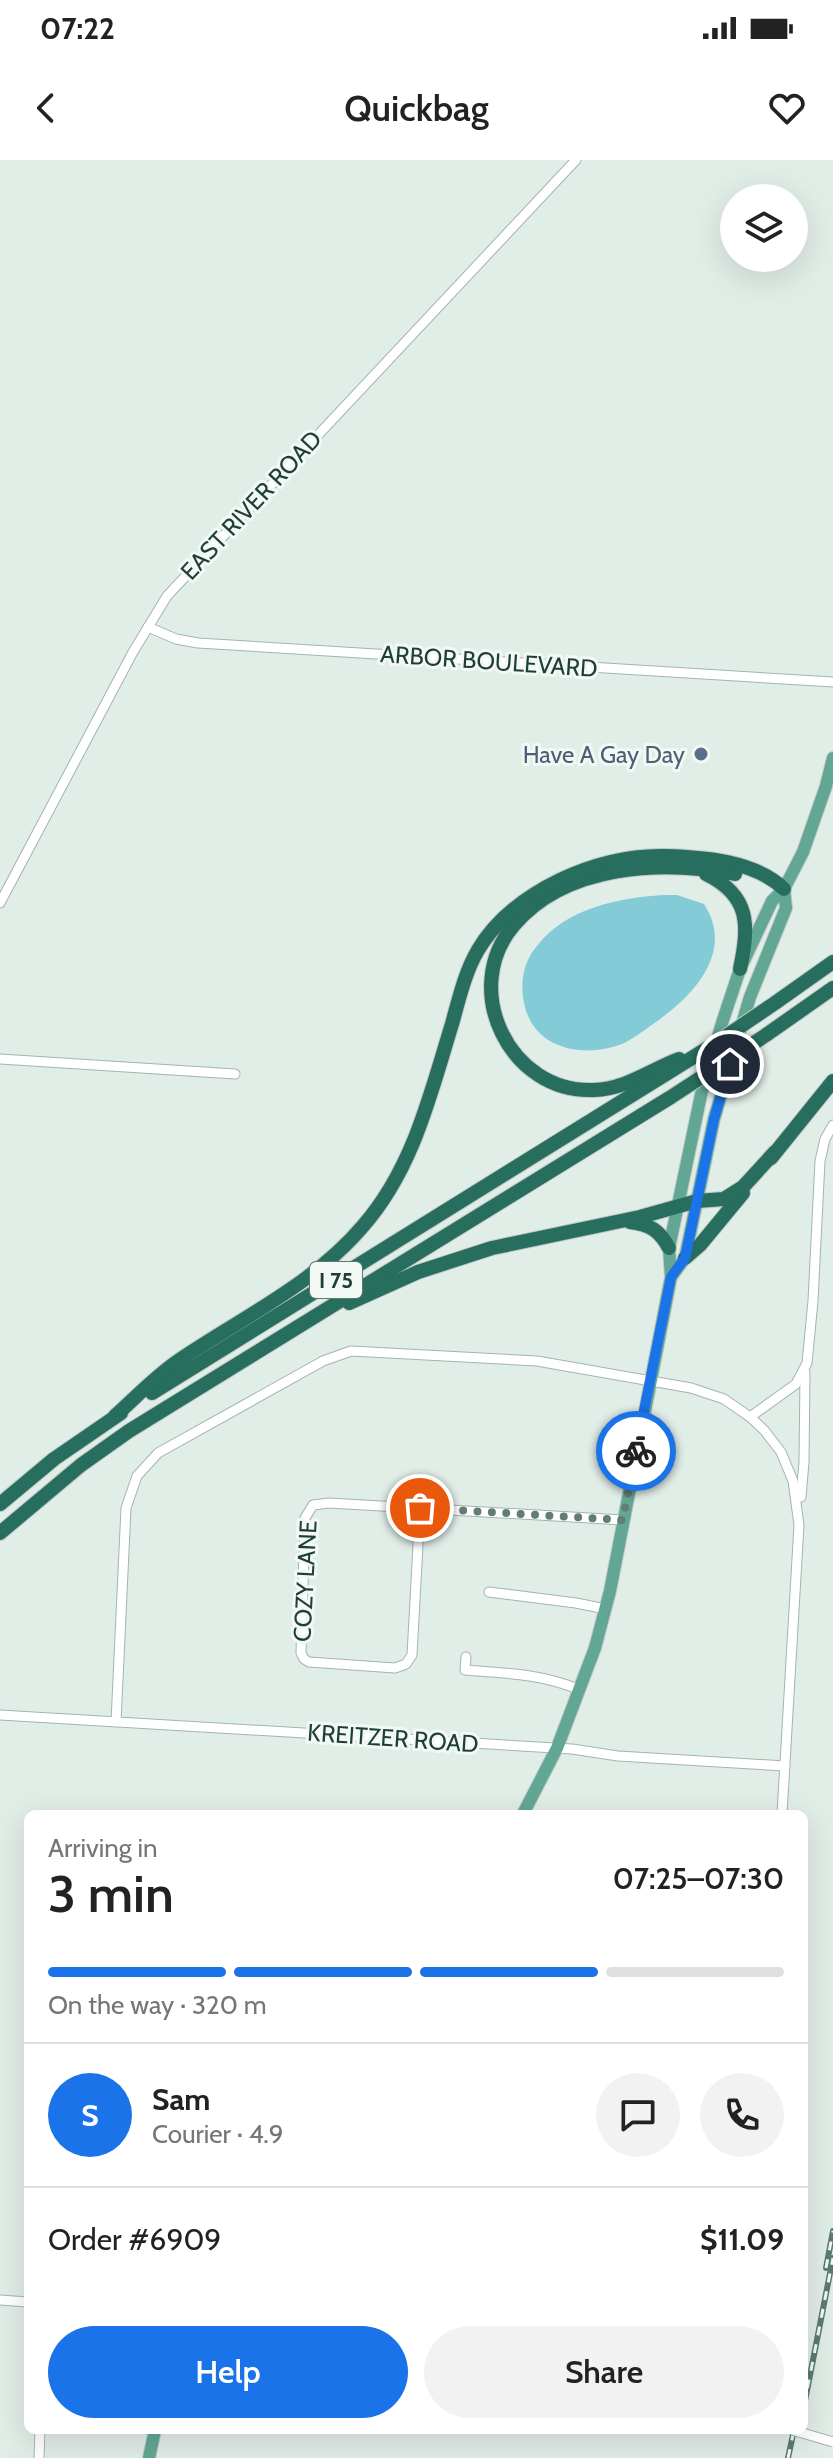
<!DOCTYPE html>
<meta charset="utf-8">
<style>
body{margin:0;font-family:Cabin,sans-serif;background:#f2f2f2;color:#222;height:100vh;display:flex;flex-direction:column;font-size:30px;white-space:nowrap}
*{box-sizing:border-box;margin:0}
p{font-size:26px;color:#767676}
.icon{flex:none;width:44px;height:44px;fill:none;stroke:currentColor;stroke-width:2;stroke-linecap:round;stroke-linejoin:round}
.map{position:relative;flex:1;overflow:hidden}
.drawer{position:absolute;left:24px;top:1650px;width:784px;height:624px;display:flex;flex-direction:column;background:#fff;border-radius:12px;box-shadow:0 8px 32px #0002}
.drawer>*{flex:none}
.tools{position:absolute;left:720px;top:24px;display:grid;gap:16px}
.tools a{display:grid;place-items:center;width:88px;height:88px;border-radius:50%;background:#fff;box-shadow:0 8px 32px #0002;font-size:40px}
.pin{position:absolute;display:grid;place-items:center;width:68px;height:68px;color:#fff;margin:-34px;border:4px solid #fff;border-radius:50%;box-shadow:0 2px 8px #0007}
.courier{position:absolute;display:grid;place-items:center;width:80px;height:80px;margin:-40px;border:6px solid #1a73e8;border-radius:50%;background:#fff;color:#222;box-shadow:0 2px 10px #0007}
.summary em{font-style:normal;font-weight:600}
.summary div{display:flex;flex-direction:column-reverse}
.summary{display:flex;align-items:center;justify-content:space-between;height:136px;padding:0 24px}
h1{font-size:52px;font-weight:600;line-height:60px}
.bar{display:grid;grid-template-columns:repeat(4,1fr);gap:12px 8px;align-content:center;height:96px;padding:0 24px}
.bar i{height:10px;border-radius:6px;background:#e0e0e0}
.bar .selected{background:#1a73e8}
.bar p{grid-column:span 4}
.line{display:flex;align-items:center;gap:20px;padding:0 24px;border-top:2px solid #e0e0e0}
.line div{flex:1}
.round{display:grid;place-items:center;flex:none;width:84px;height:84px;border-radius:42px;background:#f2f2f2}
.primary-button{display:flex;gap:16px;margin-top:auto;padding:16px 24px}
.primary-button a{flex:1;height:92px;border-radius:48px;background:#1a73e8;color:#fff;font-size:32px;font-weight:600;line-height:92px;text-align:center}
.primary-button a+a{background:#f2f2f2;color:#222}
.status{display:flex;justify-content:space-between;align-items:center;height:56px;padding:0 40px;background:#fff;direction:ltr}
.status svg{height:22px;fill:currentColor}
header{display:flex;justify-content:space-between;align-items:center;height:104px;padding:0 24px;background:#fff;font-size:36px;font-weight:600}
.map>svg:first-child{display:block}
.water{fill:#83ccd7}
.lines{fill:none;stroke-linecap:round;stroke-linejoin:round}
.minor-casing{stroke:#a3b5ae;stroke-width:11}
.major-casing{stroke:#c0c9c7;stroke-width:14}
.highway-casing{stroke:#c0c9c7;stroke-width:16}
.minor{stroke:#fff;stroke-width:9}
.major{stroke:#61a793;stroke-width:12}
.highway{stroke:#286e5e;stroke-width:14}
.rail-casing{stroke:#5a7b71;stroke-width:6}
.rail{stroke:#f2f9f5;stroke-width:3;stroke-dasharray:9;stroke-linecap:butt}
.minor-bridge-casing{stroke:#a3b5ae;stroke-width:11;stroke-linecap:butt}
.highway-bridge-casing{stroke:#c0c9c7;stroke-width:16;stroke-linecap:butt}
.minor-bridge{stroke:#fff;stroke-width:9}
.highway-bridge{stroke:#286e5e;stroke-width:14}
.done{stroke:#637c74;stroke-width:8;stroke-dasharray:0 14.4}
.route{stroke:#1a73e8;stroke-width:10}
.service-dot{fill:#5c6f8a;stroke:#f2f9f5;stroke-width:3}
.labels{text-anchor:middle;dominant-baseline:central;stroke-width:6;stroke-linejoin:round;paint-order:stroke}
.shield{fill:#f2f9f5;stroke:#5e776f;stroke-width:2}
.shield-label{font-size:22px;font-weight:bold;fill:#1f3f36}
.street-label{font-size:24px;fill:#1f3f36;stroke:#f2f9f5}
.service-label{font-size:24px;fill:#4e5e75;stroke:#f2f9f5;text-anchor:end}
</style>
<div class="status"><b>07:22</b><svg viewBox="0 0 49 12"><path d="M0 12V9h3v3zM5 12V6h3v6zM10 12V3h3v9zM15 12V0h3v12zM26 1h20v11H26zM47 4h2v5h-2z"/></svg></div>
<header><svg class="icon" aria-label="back" viewBox="0 0 24 24"><path d="M15 5l-7 7 7 7"/></svg>Quickbag<svg class="icon" aria-label="heart" viewBox="0 0 24 24"><path d="M12 20l-8-8c-3-5 5-10 8-4 3-6 11-1 8 4z"/></svg></header>
<div class="map">
<svg width="833" height="2298" viewBox="0 0 833 2298">
<rect width="100%" height="100%" fill="#e1ede7"/>
<path class="water" d="M 663,735 L 677,735 L 704,744 C 736,793 691,838 653,864 C 643,871 633,879 622,884 C 583,899 533,889 524,843 C 520,823 523,802 537,786 C 566,748 618,738 663,735 Z"/>
<g class="lines">
<g class="minor-casing">
<g id="minor">
<path d="M 148,467 L 176,479 L 198,483 L 833,522"/>
<path d="M 0,743 L 133,492 L 167,436 L 576,0"/>
<path d="M 0,899 L 235,914"/>
<path d="M 750,1257 L 796,1224 L 807,1203 L 813,1141 L 820,1001 L 825,979 L 833,965"/>
<path d="M 801,1337 L 804,1302 L 805,1212"/>
<path d="M 420,1348 L 412,1495 L 406,1504 L 395,1508 L 309,1502 L 304,1499 L 301,1493 L 305,1358 L 313,1345 L 329,1343 L 623,1360"/>
<path d="M 489,1432 L 576,1443 L 606,1449"/>
<path d="M 466,1497 L 465,1510 C 505,1513 543,1514 580,1530"/>
<path d="M 0,1555 L 572,1589 L 618,1596 L 785,1606"/>
<path d="M 116,1562 L 126,1348 L 137,1316 L 158,1293 L 323,1201 L 351,1191 L 537,1201 L 691,1228 L 724,1239 L 750,1257 L 764,1270 L 781,1292 L 793,1321 L 799,1365 L 782,1654"/>
<path d="M 0,2140 L 28,2142"/>
<path d="M 39,2298 L 40,2270"/>
</g>
</g>
<g class="major-casing">
<g id="major">
<path d="M 671,1117 L 685,1098 L 714,959 L 750,837 L 786,748 L 784,729"/>
<path d="M 523,1654 L 557,1588 L 595,1488 L 610,1431 L 671,1117 L 669,1088 L 702,930 L 723,860 L 740,809 L 772,741 L 784,729 L 803,692 L 826,626 L 833,598"/>
<path d="M 149,2298 L 155,2270"/>
</g>
</g>
<g class="highway-casing">
<g id="highway">
<path d="M 706,714 C 751,736 749,766 740,809"/>
<path d="M 775,843 L 833,802"/>
<path d="M 766,875 L 833,828"/>
<path d="M 679,899 C 650,910 626,929 594,930 C 510,934 459,829 514,765 C 566,704 662,700 735,714"/>
<path d="M 771,998 L 833,921"/>
<path d="M 630,1062 C 650,1064 660,1071 669,1088"/>
<path d="M 685,1098 L 700,1085 L 743,1033"/>
<path d="M 349,1143 L 418,1112 L 492,1088 L 640,1057 L 697,1041 L 724,1039 L 743,1027 L 775,992"/>
<path d="M 152,1233 L 716,883"/>
<path d="M 115,1256 C 135,1238 156,1216 178,1201 C 241,1158 313,1125 363,1066 C 413,1009 430,935 452,864 C 459,839 465,812 478,790 C 497,758 527,736 560,720 C 591,705 629,695 665,696 C 704,697 755,701 784,729"/>
<path d="M 0,1344 L 54,1299 L 121,1253"/>
<path d="M 0,1373 L 81,1305 L 129,1271 L 671,937"/>
</g>
</g>
<use href="#minor" class="minor"/>
<use href="#major" class="major"/>
<use href="#highway" class="highway"/>
<g class="rail-casing">
<g id="rail">
<path d="M 826,2108 L 833,2071"/>
<path d="M 804,2246 L 833,2098"/>
<path d="M 788,2298 L 794,2270"/>
</g>
</g>
<use href="#rail" class="rail"/>
<g class="minor-bridge-casing">
<path id="minor-bridge" d="M 792,2270 L 833,2282"/>
</g>
<g class="highway-bridge-casing">
<g id="highway-bridge">
<path d="M 716,883 L 775,843"/>
<path d="M 671,937 L 766,875"/>
</g>
</g>
<use href="#minor-bridge" class="minor-bridge"/>
<use href="#highway-bridge" class="highway-bridge"/>
</g>
<g class="lines">
<path class="done" d="M 420,1348 L 623,1360 L 636,1291"/>
<path class="route" d="M 636,1291 L 671,1117 L 685,1098 L 714,959 L 730,904"/>
</g>
<circle class="service-dot" cx="701" cy="594" r="8"/>
<g class="labels">
<rect class="shield" x="310" y="1102" width="52" height="36" rx="6"/>
<g class="shield-label">
<text x="336" y="1120">I 75</text>
</g>
<g class="street-label">
<text transform="translate(251 345) rotate(-47)">EAST RIVER ROAD</text>
<text transform="translate(489 501) rotate(4)">ARBOR BOULEVARD</text>
<text transform="translate(305 1421) rotate(-87)">COZY LANE</text>
<text transform="translate(393 1578) rotate(4)">KREITZER ROAD</text>
</g>
<g class="service-label">
<text x="685" y="594">Have A Gay Day</text>
</g>
</g>
</svg>
<div class="tools">
<a><svg class="icon" aria-label="layers" viewBox="0 0 24 24"><path d="M12 4l9 5-9 5-9-5zM3 14l9 5 9-5"/></svg></a>
</div>
<div class="pin" style="left:420px;top:1348px;background:#ea580c"><svg class="icon" aria-label="bag" viewBox="0 0 24 24"><path d="M5 8h14l-1 12H6zM9 8a3 3 0 0 1 6 0"/></svg></div>
<div class="pin" style="left:730px;top:904px;background:#1f2937"><svg class="icon" aria-label="home" viewBox="0 0 24 24"><path d="M3 11l9-7 9 7M6 9v11h12V9"/></svg></div>
<div class="courier" style="left:636px;top:1291px"><svg class="icon" aria-label="bike" viewBox="0 0 24 24"><circle cx="6" cy="16" r="4"/><circle cx="18" cy="16" r="4"/><path d="M6 16l4-8h5l3 8M10 8l3 8H6M13 5h3"/></svg></div>
<section class="drawer">
<div class="summary"><div><h1>3 min</h1><p>Arriving in</p></div><em>07:25–07:30</em></div>
<div class="bar"><i class="selected"></i><i class="selected"></i><i class="selected"></i><i></i><p>On the way · 320 m</p></div>
<div class="line" style="height:144px"><b class="round" style="background:#1a73e8;color:#fff">S</b><div><b>Sam</b><p>Courier · 4.9</p></div><a class="round"><svg class="icon" aria-label="chat" viewBox="0 0 24 24"><path d="M4 5h16v11H9l-5 4z"/></svg></a><a class="round"><svg class="icon" aria-label="phone" viewBox="0 0 24 24"><path d="M5 4h4l2 5-3 2q2 4 5 5l2-3 5 2v4C11 20 4 13 5 4z"/></svg></a></div>
<div class="line" style="height:104px"><div>Order #6909</div><b>$11.09</b></div>
<div class="primary-button"><a>Help</a><a>Share</a></div>
</section>
</div>
